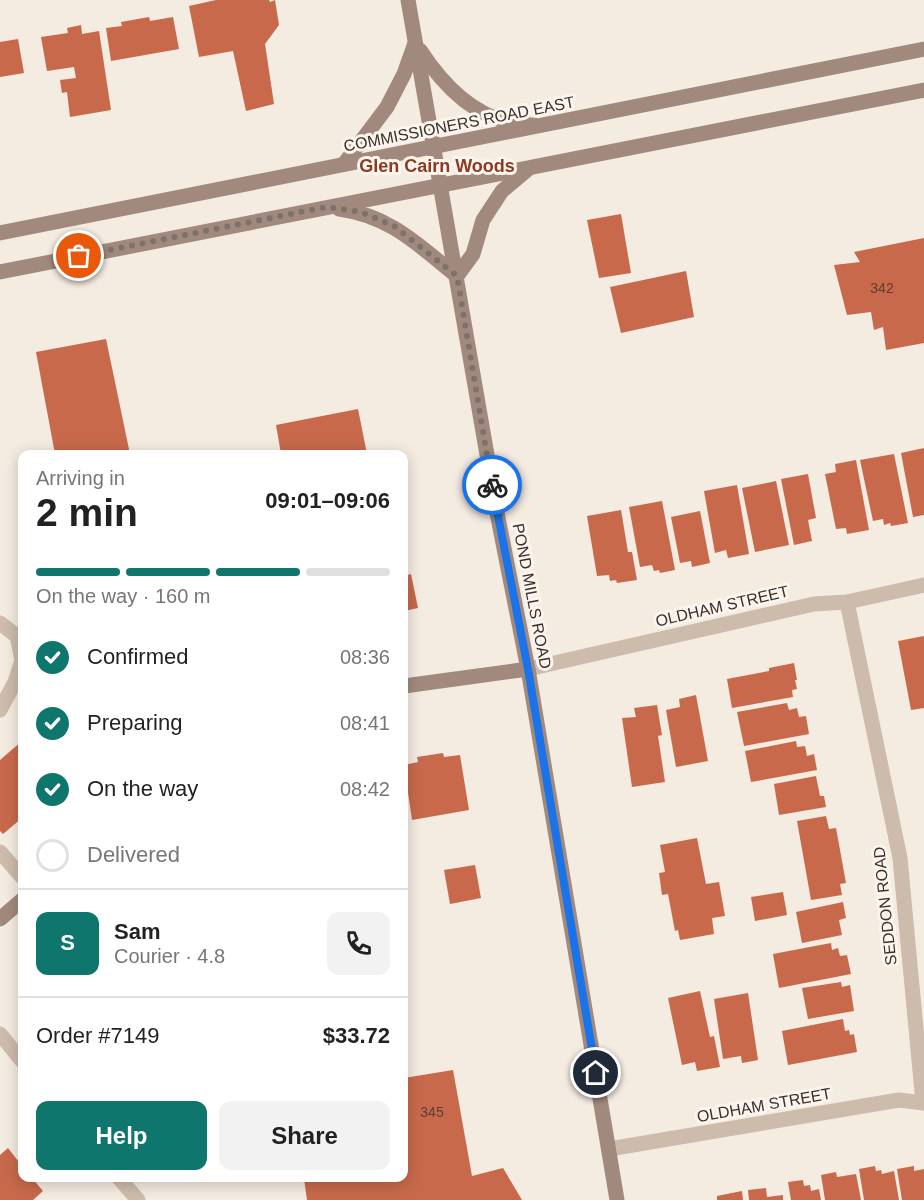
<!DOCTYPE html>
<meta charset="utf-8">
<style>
body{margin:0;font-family:Helvetica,sans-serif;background:#f2f2f2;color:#222;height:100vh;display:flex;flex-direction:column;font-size:22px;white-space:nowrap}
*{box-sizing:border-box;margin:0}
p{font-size:20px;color:#767676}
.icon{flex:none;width:33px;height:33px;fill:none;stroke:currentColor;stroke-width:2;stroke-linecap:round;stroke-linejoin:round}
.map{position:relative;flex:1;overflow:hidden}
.sheet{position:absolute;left:18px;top:450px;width:390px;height:732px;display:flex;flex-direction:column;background:#fff;border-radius:12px;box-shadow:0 3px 15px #0003}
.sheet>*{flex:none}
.pin{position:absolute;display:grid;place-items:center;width:51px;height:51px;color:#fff;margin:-26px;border:3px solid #fff;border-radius:50%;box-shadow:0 2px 6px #0007}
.courier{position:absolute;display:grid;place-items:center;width:60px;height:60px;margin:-30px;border:4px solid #1a73e8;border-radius:50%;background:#fff;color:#222;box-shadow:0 2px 8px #0007}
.summary em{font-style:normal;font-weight:700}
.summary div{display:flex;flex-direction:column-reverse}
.summary{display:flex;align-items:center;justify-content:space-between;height:102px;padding:0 18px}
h1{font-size:39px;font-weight:700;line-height:45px}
.bar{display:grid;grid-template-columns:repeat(4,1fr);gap:9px 6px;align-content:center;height:72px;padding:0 18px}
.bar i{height:8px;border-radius:4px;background:#e0e0e0}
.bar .active{background:#0f766e}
.bar p{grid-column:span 4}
.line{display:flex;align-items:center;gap:15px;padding:0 18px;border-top:2px solid #e0e0e0}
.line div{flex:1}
.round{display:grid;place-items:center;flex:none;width:63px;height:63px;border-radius:12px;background:#f2f2f2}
ol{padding:0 18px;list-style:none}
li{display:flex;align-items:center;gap:18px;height:66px}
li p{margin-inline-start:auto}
li .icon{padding:6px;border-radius:50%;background:#0f766e;color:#fff;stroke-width:4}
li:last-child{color:#767676}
li i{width:33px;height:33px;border:3px solid #e0e0e0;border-radius:50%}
.action{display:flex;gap:12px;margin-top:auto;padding:12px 18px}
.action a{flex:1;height:69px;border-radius:12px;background:#0f766e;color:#fff;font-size:24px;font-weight:700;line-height:69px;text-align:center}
.action a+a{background:#f2f2f2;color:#222}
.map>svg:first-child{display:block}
.building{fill:#c8694b}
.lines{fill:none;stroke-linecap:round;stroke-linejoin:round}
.street{stroke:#cdbbac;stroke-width:15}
.secondary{stroke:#a18a7d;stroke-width:15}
.done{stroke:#7c716b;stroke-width:6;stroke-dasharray:0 10.8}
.route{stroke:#1a73e8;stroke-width:8}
.labels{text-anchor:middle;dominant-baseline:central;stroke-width:6;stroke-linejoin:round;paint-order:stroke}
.number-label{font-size:14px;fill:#5e3e33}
.street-label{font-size:16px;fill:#3b302b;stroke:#fbf5ee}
.neighbourhood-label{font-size:18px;font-weight:bold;fill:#8c3b22;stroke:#fbf5ee}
</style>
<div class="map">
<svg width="924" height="1200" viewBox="0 0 924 1200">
<rect width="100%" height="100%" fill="#f4ebe1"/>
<g class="building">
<path d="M 216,0 L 269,0 L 270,2 L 275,0 L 279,25 L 265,44 L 274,104 L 246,111 L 233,51 L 199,57 L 189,6 Z"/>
<path d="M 149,17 L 150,21 L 173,17 L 179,49 L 111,61 L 106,28 L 122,26 L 121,22 Z"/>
<path d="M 81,25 L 82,34 L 99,31 L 111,110 L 70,117 L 67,92 L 62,93 L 60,80 L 76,78 L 74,67 L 47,71 L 41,37 L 68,33 L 67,28 Z"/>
<path d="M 18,39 L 24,73 L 0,77 L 0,42 Z"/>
<path d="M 621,214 L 631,273 L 599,278 L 587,220 Z"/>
<path d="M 924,238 L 924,343 L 886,350 L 883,327 L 874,330 L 871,312 L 847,315 L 834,265 L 860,262 L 854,252 Z"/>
<path d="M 686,271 L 694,317 L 621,333 L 610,287 Z"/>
<path d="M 106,339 L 130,454 L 55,454 L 36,352 Z"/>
<path d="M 358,409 L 367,454 L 281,454 L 276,425 Z"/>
<path d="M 924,448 L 924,515 L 913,517 L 901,453 Z"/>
<path d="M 894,454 L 908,523 L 891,526 L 890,523 L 884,525 L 883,519 L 873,521 L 860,460 Z"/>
<path d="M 856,460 L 869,530 L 847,534 L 846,528 L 836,529 L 825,474 L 836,472 L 835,464 Z"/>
<path d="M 808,474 L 816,518 L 808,520 L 812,541 L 794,545 L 781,479 Z"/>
<path d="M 776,481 L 789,545 L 755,552 L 742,488 Z"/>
<path d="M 737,485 L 749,554 L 728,558 L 726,550 L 715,553 L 704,491 Z"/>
<path d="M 662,501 L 675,570 L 660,573 L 659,570 L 654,571 L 652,565 L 640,567 L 629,507 Z"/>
<path d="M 621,510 L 628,552 L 632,552 L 637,580 L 617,583 L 616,580 L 610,581 L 609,575 L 597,576 L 587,516 Z"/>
<path d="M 700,511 L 710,563 L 692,567 L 691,561 L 680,563 L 671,517 Z"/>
<path d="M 411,574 L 418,608 L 404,611 L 404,576 Z"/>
<path d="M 924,636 L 924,708 L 911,710 L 898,641 Z"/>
<path d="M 794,663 L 797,680 L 795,680 L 797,689 L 792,690 L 793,697 L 732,708 L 727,679 L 769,671 L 769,668 Z"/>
<path d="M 696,695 L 708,761 L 676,767 L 666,710 L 680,707 L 679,699 Z"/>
<path d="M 787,703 L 789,710 L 797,708 L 799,717 L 806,716 L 809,734 L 744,746 L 737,712 Z"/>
<path d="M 657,705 L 662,735 L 658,736 L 665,782 L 632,787 L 622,718 L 636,717 L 634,708 Z"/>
<path d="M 22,741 L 22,818 L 3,834 L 0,831 L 0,760 Z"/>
<path d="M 796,741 L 797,747 L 805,746 L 807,756 L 814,754 L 817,770 L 751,782 L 745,751 Z"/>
<path d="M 443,753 L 444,757 L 460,755 L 469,810 L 412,820 L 404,765 L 418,762 L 417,757 Z"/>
<path d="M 816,776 L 820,796 L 824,796 L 826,807 L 779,815 L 774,784 Z"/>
<path d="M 826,816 L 829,829 L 836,828 L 846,883 L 840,884 L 842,895 L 811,900 L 797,821 Z"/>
<path d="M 697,838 L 706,884 L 719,882 L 725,916 L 712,918 L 714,934 L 680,940 L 678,930 L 675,931 L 668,894 L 662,895 L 659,873 L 665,872 L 660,845 Z"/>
<path d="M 475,865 L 481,898 L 450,904 L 444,870 Z"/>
<path d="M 783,892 L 787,915 L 755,921 L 751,897 Z"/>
<path d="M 843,902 L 846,918 L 839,920 L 842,935 L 802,943 L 796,912 Z"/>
<path d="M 831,943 L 832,950 L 838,948 L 840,956 L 847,955 L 851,974 L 779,988 L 773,954 Z"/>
<path d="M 841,982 L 842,987 L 850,985 L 854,1011 L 808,1019 L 802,988 Z"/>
<path d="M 700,991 L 710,1037 L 714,1036 L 720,1067 L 697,1071 L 695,1062 L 682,1065 L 668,998 Z"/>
<path d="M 748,993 L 758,1060 L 742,1063 L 741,1056 L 723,1059 L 714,999 Z"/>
<path d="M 843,1019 L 845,1031 L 849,1030 L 850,1035 L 854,1034 L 857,1052 L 788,1065 L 782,1031 Z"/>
<path d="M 453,1070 L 472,1176 L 503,1168 L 522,1200 L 307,1200 L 304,1179 L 404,1178 L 404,1078 Z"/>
<path d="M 8,1148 L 22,1166 L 22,1178 L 32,1178 L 43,1191 L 33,1200 L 0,1200 L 0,1155 Z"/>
<path d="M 875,1166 L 876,1171 L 881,1170 L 882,1174 L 894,1171 L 899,1200 L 864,1200 L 859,1169 Z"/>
<path d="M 914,1166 L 914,1171 L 924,1169 L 924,1200 L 902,1200 L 897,1169 Z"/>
<path d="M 836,1172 L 837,1177 L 856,1174 L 861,1200 L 825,1200 L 821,1175 Z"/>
<path d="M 803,1180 L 804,1186 L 810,1185 L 811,1191 L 819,1189 L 821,1200 L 791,1200 L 788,1182 Z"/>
<path d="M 766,1188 L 767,1197 L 783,1195 L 783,1200 L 749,1200 L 748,1190 Z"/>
<path d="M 742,1191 L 743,1200 L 717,1200 L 717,1196 Z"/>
</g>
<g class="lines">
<g class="street">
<path d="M 847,602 L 900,858 L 923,1103"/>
<path d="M 0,623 L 17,636 L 22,660 L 15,682 L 0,710"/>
<path d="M 528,669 L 814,604 L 847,602 L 924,585"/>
<path d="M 0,852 L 22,877"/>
<path d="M 0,1034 L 22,1061"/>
<path d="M 609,1149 L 899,1100 L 924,1103"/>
<path d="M 119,1178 L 138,1200"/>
</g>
<g class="secondary">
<path d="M 408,0 L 498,518 L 528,669 L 617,1200"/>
<path d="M 420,50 C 446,90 483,126 534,125"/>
<path d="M 344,164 L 387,107 L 404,74 L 415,43"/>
<path d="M 339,209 C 391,216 418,245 457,276"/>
<path d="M 0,233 C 308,173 616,112 924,49"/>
<path d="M 0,272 L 924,90"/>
<path d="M 457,276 L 473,254 L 483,220 L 502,191 L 527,170"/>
<path d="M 404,686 L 528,669"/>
<path d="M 0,919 L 22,900"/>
</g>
</g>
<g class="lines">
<path class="done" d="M 79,256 L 326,207 L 361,212 L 394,226 L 457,276 L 492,485"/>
<path class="route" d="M 492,485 L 528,669 L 596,1073"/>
</g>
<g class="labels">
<g class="number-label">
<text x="882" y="288">342</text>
<text x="432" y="1112">345</text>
</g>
<g class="street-label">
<text transform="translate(459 124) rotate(-11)">COMMISSIONERS ROAD EAST</text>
<text transform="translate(532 596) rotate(79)">POND MILLS ROAD</text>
<text transform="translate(722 606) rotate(-13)">OLDHAM STREET</text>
<text transform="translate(885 906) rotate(-96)">SEDDON ROAD</text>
<text transform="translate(764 1105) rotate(-10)">OLDHAM STREET</text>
</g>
<g class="neighbourhood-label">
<text x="437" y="166">Glen Cairn Woods</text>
</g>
</g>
</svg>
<div class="pin" style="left:79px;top:256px;background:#ea580c"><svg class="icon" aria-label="bag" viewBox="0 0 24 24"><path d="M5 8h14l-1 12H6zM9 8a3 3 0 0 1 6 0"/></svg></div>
<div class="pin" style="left:596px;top:1073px;background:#1f2937"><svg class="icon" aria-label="home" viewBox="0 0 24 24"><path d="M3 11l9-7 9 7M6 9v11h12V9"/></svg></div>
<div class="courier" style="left:492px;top:485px"><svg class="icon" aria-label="bike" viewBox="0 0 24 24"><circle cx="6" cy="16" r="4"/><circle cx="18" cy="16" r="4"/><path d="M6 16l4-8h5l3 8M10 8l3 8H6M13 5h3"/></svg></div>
<section class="sheet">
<div class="summary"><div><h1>2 min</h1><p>Arriving in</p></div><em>09:01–09:06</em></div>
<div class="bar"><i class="active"></i><i class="active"></i><i class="active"></i><i></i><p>On the way · 160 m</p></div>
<ol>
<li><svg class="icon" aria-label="check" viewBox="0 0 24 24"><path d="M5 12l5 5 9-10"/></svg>Confirmed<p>08:36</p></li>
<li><svg class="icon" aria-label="check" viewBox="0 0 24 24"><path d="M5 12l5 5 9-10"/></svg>Preparing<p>08:41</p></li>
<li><svg class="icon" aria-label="check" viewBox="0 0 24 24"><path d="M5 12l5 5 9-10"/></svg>On the way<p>08:42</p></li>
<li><i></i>Delivered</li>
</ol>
<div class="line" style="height:108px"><b class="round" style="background:#0f766e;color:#fff">S</b><div><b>Sam</b><p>Courier · 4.8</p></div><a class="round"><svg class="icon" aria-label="phone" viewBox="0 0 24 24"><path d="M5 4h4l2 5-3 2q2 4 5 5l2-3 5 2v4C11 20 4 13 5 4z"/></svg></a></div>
<div class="line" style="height:78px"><div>Order #7149</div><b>$33.72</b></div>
<div class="action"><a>Help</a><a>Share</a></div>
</section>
</div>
